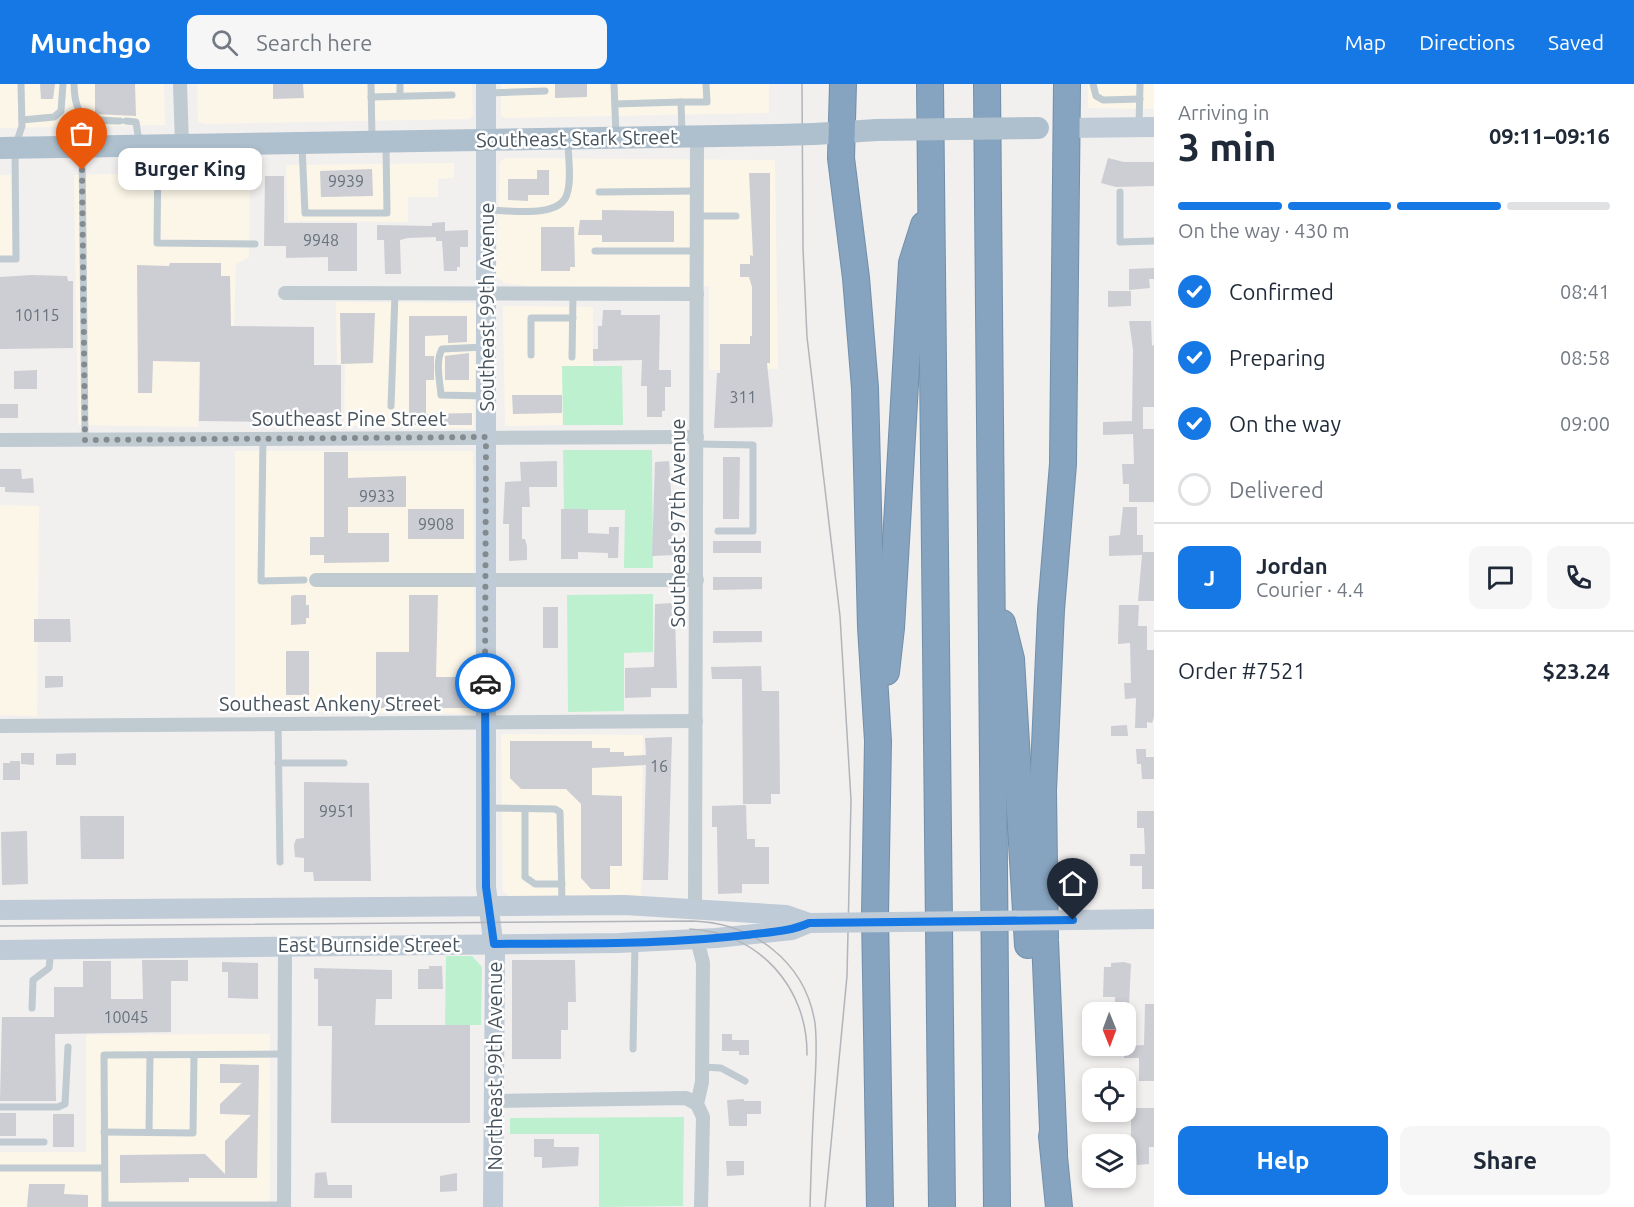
<!DOCTYPE html>
<meta charset="utf-8">
<style>
body{margin:0;font-family:Ubuntu,sans-serif;background:#f6f6f7;color:#1f2937;height:100vh;display:flex;flex-direction:column;font-size:22px;white-space:nowrap}
*{box-sizing:border-box;margin:0}
p{font-size:20px;color:#747a83}
.icon{flex:none;width:33px;height:33px;fill:none;stroke:currentColor;stroke-width:2;stroke-linecap:round;stroke-linejoin:round}
.map{position:relative;flex:1;overflow:hidden}
.side{display:flex;flex-direction:column;background:#fff;width:480px}
.side>*{flex:none}
.needle{width:39px;rotate:179deg}
.tools{position:absolute;left:1082px;top:918px;display:grid;gap:12px}
.tools a{display:grid;place-items:center;width:54px;height:54px;border-radius:12px;background:#fff;box-shadow:0 3px 9px #0003;font-size:30px}
.pin{position:absolute;display:grid;place-items:center;width:51px;height:51px;color:#fff;margin:-62px -26px;border-radius:50% 50% 50% 0;rotate:-45deg;box-shadow:0 0 6px #0007}
.pin .icon{rotate:45deg}
.courier{position:absolute;display:grid;place-items:center;width:60px;height:60px;margin:-30px;border:4px solid #1678e4;border-radius:50%;background:#fff;color:#222;box-shadow:0 2px 8px #0007}
.bubble{position:absolute;height:42px;border-radius:12px;background:#fff;box-shadow:0 3px 9px #0003;font-size:20px;font-weight:700;line-height:42px;text-align:center}
.head em{font-style:normal;font-weight:700}
.head div{display:flex;flex-direction:column-reverse}
.head{display:flex;align-items:center;justify-content:space-between;height:102px;padding:0 24px}
h1{font-size:39px;font-weight:700;line-height:45px}
.bar{display:grid;grid-template-columns:repeat(4,1fr);gap:9px 6px;align-content:center;height:72px;padding:0 24px}
.bar i{height:8px;border-radius:4px;background:#e0e1e3}
.bar .active{background:#1678e4}
.bar p{grid-column:span 4}
.line{display:flex;align-items:center;gap:15px;padding:0 24px;border-top:2px solid #e0e1e3}
.line div{flex:1}
.round{display:grid;place-items:center;flex:none;width:63px;height:63px;border-radius:12px;background:#f6f6f7}
ol{padding:0 24px;list-style:none}
li{display:flex;align-items:center;gap:18px;height:66px}
li p{margin-inline-start:auto}
li .icon{padding:6px;border-radius:50%;background:#1678e4;color:#fff;stroke-width:4}
li:last-child{color:#747a83}
li i{width:33px;height:33px;border:3px solid #e0e1e3;border-radius:50%}
.button{display:flex;gap:12px;margin-top:auto;padding:12px 24px}
.button a{flex:1;height:69px;border-radius:12px;background:#1678e4;color:#fff;font-size:24px;font-weight:700;line-height:69px;text-align:center}
.button a+a{background:#f6f6f7;color:#1f2937}
header{display:flex;align-items:center;gap:36px;box-sizing:border-box;height:84px;padding:0 30px;background:#1678e4;color:#fff}
header strong{font-size:28px}
nav{display:flex;gap:33px;margin-inline-start:auto;font-size:21px}
.search{width:420px;height:54px;background:#f6f6f7;display:flex;align-items:center;gap:15px;box-sizing:border-box;padding:0 21px;border-radius:12px;color:#747a83;font-size:22px}
main{display:flex;flex:1;min-height:0}
.map>svg:first-child{display:block}
.commercial{fill:#fcf6e8}
.green{fill:#bdf0cf}
.building{fill:#ccced4}
.lines{fill:none;stroke-linecap:round;stroke-linejoin:round}
.highway-casing{stroke:#718faa;stroke-width:28}
.lane{stroke:#bfcad1;stroke-width:7}
.street{stroke:#bfcad1;stroke-width:14}
.secondary{stroke:#bfcbd6;stroke-width:20}
.primary{stroke:#aec0ce;stroke-width:22}
.highway{stroke:#86a4bf;stroke-width:26}
.tram{stroke:#b1b5b9;stroke-width:1.5}
.secondary-bridge{stroke:#bfcbd6;stroke-width:20}
.primary-bridge{stroke:#aec0ce;stroke-width:22}
.done{stroke:#838a90;stroke-width:6;stroke-dasharray:0 10.8}
.route{stroke:#1678e4;stroke-width:8}
.labels{text-anchor:middle;dominant-baseline:central;stroke-width:5;stroke-linejoin:round;paint-order:stroke}
.number-label{font-size:16px;fill:#68727b}
.street-label{font-size:20px;fill:#47535d;stroke:#fff}
</style>
<header>
<strong>Munchgo</strong>
<div class="search"><svg class="icon" aria-label="search" viewBox="0 0 24 24"><circle cx="10" cy="10" r="6"/><path d="M15 15l6 6"/></svg>Search here</div>
<nav><a>Map</a><a>Directions</a><a>Saved</a></nav>
</header>
<main>
<div class="map">
<svg width="1154" height="1123" viewBox="0 0 1154 1123">
<rect width="100%" height="100%" fill="#f2efef"/>
<g class="commercial">
<path d="M 0,0 L 164,0 L 165,41 L 0,44 Z"/>
<path d="M 197,0 L 472,0 L 473,32 L 468,35 L 208,40 L 198,38 Z"/>
<path d="M 501,0 L 769,0 L 769,29 L 505,34 L 501,32 Z"/>
<path d="M 1088,0 L 1154,0 L 1154,25 L 1088,24 Z"/>
<path d="M 506,74 L 775,76 L 778,285 L 709,286 L 709,202 L 530,202 L 504,199 L 499,195 L 496,191 L 500,78 Z"/>
<path d="M 454,79 L 454,94 L 438,95 L 438,113 L 408,113 L 408,138 L 288,137 L 286,81 Z"/>
<path d="M 250,87 L 249,173 L 236,180 L 233,279 L 199,279 L 198,343 L 78,341 L 74,91 Z"/>
<path d="M 0,91 L 11,91 L 13,172 L 0,172 Z"/>
<path d="M 336,218 L 477,219 L 474,345 L 344,342 L 345,281 L 337,280 Z"/>
<path d="M 503,222 L 593,223 L 593,282 L 562,283 L 563,341 L 505,342 Z"/>
<path d="M 235,367 L 473,367 L 475,630 L 235,627 Z"/>
<path d="M 0,421 L 39,422 L 37,632 L 0,631 Z"/>
<path d="M 501,650 L 643,651 L 641,819 L 512,814 L 503,807 Z"/>
<path d="M 270,950 L 270,1123 L 0,1123 L 0,1068 L 86,1068 L 86,951 Z"/>
</g>
<g class="green">
<path d="M 562,282 L 622,282 L 623,341 L 563,341 Z"/>
<path d="M 563,366 L 652,366 L 653,484 L 624,484 L 625,426 L 564,426 Z"/>
<path d="M 653,510 L 653,568 L 624,569 L 624,627 L 568,628 L 567,511 Z"/>
<path d="M 446,872 L 472,872 L 482,883 L 481,941 L 445,941 Z"/>
<path d="M 684,1033 L 683,1122 L 599,1123 L 599,1050 L 510,1050 L 510,1034 Z"/>
</g>
<g class="building">
<path d="M 40,0 L 55,0 L 53,15 L 41,15 Z"/>
<path d="M 95,0 L 135,0 L 136,32 L 95,30 Z"/>
<path d="M 273,0 L 303,0 L 304,14 L 273,15 Z"/>
<path d="M 555,0 L 587,0 L 587,13 L 555,14 Z"/>
<path d="M 1108,74 L 1124,78 L 1154,78 L 1154,102 L 1116,103 L 1101,99 Z"/>
<path d="M 372,85 L 373,112 L 321,113 L 320,87 Z"/>
<path d="M 537,86 L 549,86 L 549,111 L 528,111 L 528,117 L 508,116 L 508,95 L 537,95 Z"/>
<path d="M 749,89 L 770,89 L 770,279 L 767,279 L 773,337 L 772,343 L 714,344 L 717,289 L 720,289 L 720,260 L 750,260 L 750,252 L 752,252 L 752,203 L 749,193 L 740,193 L 740,180 L 750,180 L 750,171 L 753,172 Z"/>
<path d="M 265,92 L 284,92 L 284,139 L 357,139 L 357,187 L 328,187 L 328,173 L 286,174 L 286,162 L 264,162 Z"/>
<path d="M 602,126 L 674,127 L 674,158 L 602,158 L 602,151 L 578,151 L 580,136 L 602,136 Z"/>
<path d="M 445,138 L 445,147 L 468,146 L 468,163 L 460,163 L 460,183 L 457,183 L 457,187 L 444,187 L 442,157 L 436,157 L 436,153 L 408,154 L 400,156 L 401,190 L 385,190 L 384,156 L 377,156 L 377,141 L 432,142 L 432,139 Z"/>
<path d="M 541,143 L 574,143 L 575,183 L 570,183 L 570,187 L 541,187 Z"/>
<path d="M 170,179 L 221,179 L 221,192 L 230,192 L 231,242 L 314,243 L 314,281 L 341,281 L 341,334 L 271,334 L 271,338 L 199,337 L 200,278 L 153,277 L 152,309 L 138,309 L 137,181 L 169,182 Z"/>
<path d="M 1154,184 L 1154,195 L 1149,195 L 1150,204 L 1129,206 L 1129,185 Z"/>
<path d="M 31,191 L 67,192 L 68,197 L 73,197 L 73,264 L 0,265 L 0,193 Z"/>
<path d="M 1108,207 L 1131,207 L 1131,222 L 1108,223 Z"/>
<path d="M 603,226 L 621,226 L 621,231 L 660,231 L 659,286 L 671,286 L 671,303 L 665,303 L 665,327 L 662,327 L 662,333 L 647,333 L 647,302 L 641,302 L 642,276 L 593,277 L 593,265 L 598,265 L 598,242 L 602,242 Z"/>
<path d="M 340,229 L 375,229 L 373,279 L 341,280 Z"/>
<path d="M 409,232 L 467,232 L 467,258 L 448,259 L 448,251 L 425,252 L 425,272 L 434,272 L 434,296 L 426,296 L 426,330 L 472,329 L 472,341 L 409,341 Z"/>
<path d="M 1129,237 L 1151,237 L 1152,262 L 1154,261 L 1154,323 L 1143,323 L 1143,345 L 1154,345 L 1154,418 L 1129,418 L 1129,400 L 1123,400 L 1122,380 L 1134,380 L 1133,350 L 1103,351 L 1103,338 L 1132,337 L 1133,266 Z"/>
<path d="M 469,269 L 469,296 L 445,296 L 445,272 Z"/>
<path d="M 37,286 L 37,305 L 14,305 L 14,287 Z"/>
<path d="M 512,311 L 562,311 L 562,329 L 513,330 Z"/>
<rect x="0" y="320" width="18" height="14"/>
<path d="M 324,368 L 348,368 L 348,394 L 406,392 L 406,423 L 348,423 L 348,449 L 389,449 L 389,478 L 324,479 L 324,471 L 310,471 L 310,453 L 324,453 Z"/>
<path d="M 723,373 L 740,373 L 739,435 L 723,435 Z"/>
<path d="M 557,377 L 557,403 L 529,403 L 530,423 L 522,423 L 522,455 L 525,455 L 527,462 L 527,476 L 509,477 L 509,440 L 503,440 L 505,398 L 521,397 L 520,378 Z"/>
<path d="M 669,377 L 675,471 L 652,472 L 655,378 Z"/>
<path d="M 0,385 L 21,385 L 22,395 L 33,394 L 34,409 L 5,408 L 5,403 L 0,403 Z"/>
<path d="M 1123,423 L 1137,423 L 1137,451 L 1143,451 L 1143,468 L 1154,468 L 1154,517 L 1138,517 L 1142,471 L 1109,472 L 1109,452 L 1120,451 Z"/>
<rect x="408" y="425" width="56" height="30"/>
<path d="M 561,425 L 588,425 L 588,449 L 609,450 L 609,443 L 619,443 L 618,474 L 608,474 L 608,469 L 578,468 L 578,475 L 561,475 Z"/>
<rect x="713" y="457" width="48" height="12"/>
<path d="M 713,493 L 762,493 L 762,505 L 713,506 Z"/>
<path d="M 295,511 L 306,511 L 306,521 L 309,521 L 309,534 L 306,534 L 306,540 L 291,541 L 291,512 Z"/>
<path d="M 409,511 L 438,511 L 436,593 L 472,593 L 472,624 L 376,624 L 376,568 L 409,568 Z"/>
<path d="M 672,519 L 672,532 L 675,532 L 677,604 L 651,604 L 651,613 L 625,614 L 625,584 L 654,583 L 655,520 Z"/>
<path d="M 1119,521 L 1139,521 L 1138,542 L 1147,542 L 1147,566 L 1154,566 L 1154,633 L 1152,639 L 1147,638 L 1147,644 L 1135,644 L 1136,614 L 1125,615 L 1124,599 L 1131,599 L 1130,559 L 1118,560 Z"/>
<rect x="543" y="523" width="15" height="41"/>
<path d="M 34,535 L 70,535 L 71,558 L 34,558 Z"/>
<path d="M 713,547 L 762,547 L 762,558 L 713,559 Z"/>
<rect x="286" y="567" width="23" height="44"/>
<path d="M 761,582 L 762,607 L 779,607 L 780,710 L 771,710 L 771,720 L 743,720 L 742,595 L 712,595 L 711,583 Z"/>
<path d="M 45,592 L 63,592 L 63,603 L 45,604 Z"/>
<path d="M 1127,641 L 1128,652 L 1111,652 L 1111,642 Z"/>
<path d="M 672,653 L 668,796 L 643,796 L 646,681 L 592,684 L 592,711 L 622,712 L 622,782 L 610,782 L 610,805 L 591,805 L 581,794 L 581,720 L 566,705 L 521,705 L 510,694 L 510,657 L 592,657 L 592,664 L 610,664 L 610,668 L 624,668 L 624,672 L 646,671 L 645,654 Z"/>
<path d="M 1136,665 L 1146,665 L 1146,673 L 1154,673 L 1154,695 L 1142,695 L 1141,680 L 1137,680 Z"/>
<path d="M 21,669 L 34,669 L 34,681 L 21,680 Z"/>
<path d="M 76,669 L 76,681 L 56,681 L 56,670 Z"/>
<path d="M 10,677 L 20,677 L 20,696 L 3,696 L 3,679 L 10,679 Z"/>
<path d="M 304,698 L 369,699 L 371,797 L 314,797 L 313,788 L 304,788 L 304,774 L 295,773 L 294,761 L 296,755 L 304,754 Z"/>
<path d="M 746,721 L 747,755 L 755,755 L 755,763 L 769,763 L 769,800 L 742,800 L 742,809 L 718,810 L 717,743 L 712,743 L 712,722 Z"/>
<path d="M 1137,727 L 1154,727 L 1154,805 L 1142,805 L 1142,782 L 1130,782 L 1130,770 L 1145,770 L 1144,744 L 1137,744 Z"/>
<path d="M 80,732 L 124,732 L 124,775 L 81,775 Z"/>
<path d="M 27,747 L 28,800 L 2,801 L 1,748 Z"/>
<path d="M 142,876 L 188,876 L 188,897 L 171,897 L 171,948 L 55,950 L 56,1017 L 0,1017 L 2,933 L 54,933 L 54,903 L 83,903 L 83,877 L 111,877 L 111,915 L 143,915 Z"/>
<path d="M 512,876 L 575,876 L 576,918 L 568,918 L 568,946 L 561,946 L 561,975 L 512,975 Z"/>
<path d="M 222,878 L 258,879 L 258,915 L 228,914 L 228,888 L 222,888 Z"/>
<path d="M 1124,878 L 1131,880 L 1129,921 L 1115,921 L 1115,913 L 1103,913 L 1104,883 L 1111,883 L 1111,879 Z"/>
<path d="M 429,882 L 442,882 L 443,905 L 418,905 L 418,885 L 429,885 Z"/>
<path d="M 314,884 L 392,886 L 392,915 L 376,915 L 375,941 L 470,941 L 470,1039 L 331,1039 L 332,942 L 318,942 L 318,895 L 314,895 Z"/>
<path d="M 1145,920 L 1154,920 L 1154,997 L 1139,997 L 1139,974 L 1124,974 L 1124,962 L 1144,961 Z"/>
<path d="M 722,950 L 732,950 L 732,956 L 749,956 L 749,971 L 739,971 L 739,967 L 722,967 Z"/>
<path d="M 220,980 L 259,981 L 257,1094 L 189,1094 L 189,1098 L 120,1099 L 120,1071 L 205,1070 L 225,1090 L 225,1057 L 251,1031 L 220,1030 L 220,1020 L 242,999 L 220,999 Z"/>
<path d="M 744,1015 L 744,1017 L 761,1017 L 761,1030 L 747,1030 L 747,1042 L 729,1042 L 727,1016 Z"/>
<path d="M 1131,1024 L 1154,1024 L 1154,1063 L 1149,1063 L 1149,1080 L 1137,1081 L 1136,1063 L 1131,1063 Z"/>
<rect x="0" y="1029" width="16" height="23"/>
<rect x="53" y="1030" width="21" height="33"/>
<path d="M 534,1055 L 554,1055 L 554,1063 L 579,1063 L 578,1082 L 542,1084 L 542,1073 L 534,1073 Z"/>
<path d="M 726,1077 L 744,1077 L 744,1091 L 727,1092 Z"/>
<path d="M 326,1088 L 328,1101 L 352,1101 L 352,1114 L 314,1114 L 315,1089 Z"/>
<path d="M 457,1089 L 457,1107 L 440,1108 L 440,1092 Z"/>
<path d="M 29,1100 L 65,1100 L 64,1110 L 88,1111 L 88,1123 L 27,1123 Z"/>
</g>
<g class="lines">
<g class="highway-casing">
<g id="highway">
<path d="M 843,0 L 841,74 L 856,194 L 865,304 L 871,543 L 878,657 L 875,831 L 880,1123"/>
<path d="M 930,0 L 942,1123"/>
<path d="M 987,0 L 997,1123"/>
<path d="M 1002,539 L 1011,575 L 1028,861"/>
<path d="M 886,588 L 891,544 L 912,179 L 924,141"/>
<path d="M 1052,1052 L 1059,1123"/>
<path d="M 1054,1068 L 1045,856 L 1043,707 L 1051,526 L 1063,380 L 1067,0"/>
</g>
</g>
<g class="lane">
<path d="M 74,0 C 75,37 86,36 120,37"/>
<path d="M 371,0 L 372,55"/>
<path d="M 400,0 L 400,12"/>
<path d="M 614,0 L 616,51"/>
<path d="M 1093,0 L 1096,12 L 1103,16 L 1140,15"/>
<path d="M 488,9 L 545,7"/>
<path d="M 371,13 L 452,11"/>
<path d="M 615,20 L 681,18"/>
<path d="M 22,36 L 54,33 L 61,27 L 63,0"/>
<path d="M 126,37 L 136,38 L 139,58"/>
<path d="M 1139,42 L 1140,0"/>
<path d="M 682,50 L 681,18 L 707,18 L 706,0"/>
<path d="M 302,62 L 305,129 L 387,129 L 386,62"/>
<path d="M 158,64 L 157,159 L 255,160"/>
<path d="M 82,65 L 85,355"/>
<path d="M 599,108 L 697,107"/>
<path d="M 1120,108 L 1120,158 L 1154,157"/>
<path d="M 489,126 C 509,126 560,135 567,110 C 572,95 568,73 568,57"/>
<path d="M 697,132 L 736,132"/>
<path d="M 595,167 L 697,167"/>
<path d="M 0,175 L 16,175 L 15,63 L 22,42 L 21,0"/>
<path d="M 484,263 L 442,265 C 435,278 440,297 441,311 L 485,312"/>
<path d="M 531,271 L 531,234 L 573,234"/>
<path d="M 572,273 L 573,210"/>
<path d="M 391,322 L 395,210"/>
<path d="M 263,354 L 261,497 L 304,496"/>
<path d="M 697,360 L 753,361 L 753,447 L 718,447"/>
<path d="M 278,639 L 280,778"/>
<path d="M 278,679 L 344,679"/>
<path d="M 489,724 L 555,725 L 560,728 L 562,819"/>
<path d="M 525,725 L 525,793 L 535,800 L 562,800"/>
<path d="M 32,924 L 33,896 L 49,884 L 51,866"/>
<path d="M 633,965 L 635,860"/>
<path d="M 702,983 L 721,984 L 745,997"/>
<path d="M 0,1023 L 58,1023 L 65,1020 L 68,963"/>
<path d="M 104,1048 L 193,1049 L 194,971"/>
<path d="M 149,1048 L 150,971"/>
<path d="M 0,1058 L 44,1058"/>
<path d="M 0,1084 L 104,1084"/>
<path d="M 105,1121 L 284,1121"/>
<path d="M 105,1123 L 104,971 L 285,970"/>
</g>
<g class="street">
<path d="M 180,0 L 182,61"/>
<path d="M 285,209 L 697,210"/>
<path d="M 0,356 L 697,353"/>
<path d="M 316,496 L 697,496"/>
<path d="M 0,642 L 696,637"/>
<path d="M 695,825 L 697,52"/>
<path d="M 697,855 L 703,879 L 702,998 L 697,1020 L 703,1033 L 701,1123"/>
<path d="M 494,1017 L 686,1014 L 697,1020"/>
<path d="M 284,1123 L 285,860"/>
</g>
<g class="secondary">
<path d="M 486,0 L 486,803 L 495,871 L 493,1123"/>
<path d="M 1067,44 L 1154,43"/>
<path d="M 0,826 L 625,821 L 786,831 L 809,839"/>
<path d="M 1073,836 L 1154,835"/>
<path d="M 0,866 L 618,859 L 716,854 L 792,846 L 809,839"/>
</g>
<g class="primary">
<path d="M 814,50 L 877,46"/>
<path d="M 0,64 L 779,51"/>
</g>
<use href="#highway" class="highway"/>
<g class="tram">
<path d="M 802,0 L 803,164 L 807,253 L 840,532 L 851,716 L 847,892 L 825,1123"/>
<path d="M 0,842 L 693,837 C 753,839 805,877 815,939 C 818,965 815,992 814,1017 C 812,1053 811,1088 810,1123"/>
<path d="M 690,845 C 758,848 808,903 807,971"/>
</g>
<path class="secondary-bridge" d="M 809,839 L 1073,836"/>
<g class="primary-bridge">
<path d="M 877,46 L 1038,44"/>
<path d="M 779,51 L 814,50"/>
</g>
</g>
<g class="lines">
<path class="done" d="M 82,86 L 85,356 L 486,353 L 485,599"/>
<path class="route" d="M 485,599 L 486,803 L 494,860 C 578,859 663,861 746,851 C 768,848 789,848 809,839 L 1073,836"/>
</g>
<g class="labels">
<g class="number-label">
<text x="346" y="97">9939</text>
<text x="321" y="156">9948</text>
<text x="37" y="231">10115</text>
<text x="743" y="313">311</text>
<text x="377" y="412">9933</text>
<text x="436" y="440">9908</text>
<text x="659" y="682">16</text>
<text x="337" y="727">9951</text>
<text x="126" y="933">10045</text>
</g>
<g class="street-label">
<text transform="translate(577 54) rotate(-1)">Southeast Stark Street</text>
<text transform="translate(486 223) rotate(-90)">Southeast 99th Avenue</text>
<text x="349" y="334">Southeast Pine Street</text>
<text transform="translate(677 439) rotate(-90)">Southeast 97th Avenue</text>
<text x="330" y="619">Southeast Ankeny Street</text>
<text x="369" y="860">East Burnside Street</text>
<text transform="translate(494 982) rotate(-90)">Northeast 99th Avenue</text>
</g>
</g>
</svg>
<div class="tools">
<a><svg class="needle" viewBox="-14 -14 28 28"><path d="M0-13l5 13h-10z" fill="#e53935"/><path d="M0 13l5-13h-10z" fill="#747a83"/></svg></a>
<a><svg class="icon" aria-label="locate" viewBox="0 0 24 24"><circle cx="12" cy="12" r="6"/><path d="M12 2v4M12 18v4M2 12h4M18 12h4"/></svg></a>
<a><svg class="icon" aria-label="layers" viewBox="0 0 24 24"><path d="M12 4l9 5-9 5-9-5zM3 14l9 5 9-5"/></svg></a>
</div>
<div class="pin" style="left:82px;top:86px;background:#ea580c"><svg class="icon" aria-label="bag" viewBox="0 0 24 24"><path d="M5 8h14l-1 12H6zM9 8a3 3 0 0 1 6 0"/></svg></div>
<div class="pin" style="left:1073px;top:836px;background:#1f2937"><svg class="icon" aria-label="home" viewBox="0 0 24 24"><path d="M3 11l9-7 9 7M6 9v11h12V9"/></svg></div>
<div class="courier" style="left:485px;top:599px"><svg class="icon" aria-label="car" viewBox="0 0 24 24"><path d="M5 17H2v-5l4-1 3-4h7l3 4 3 1v5h-3M9 17h6M6 11h13"/><circle cx="7" cy="17" r="2"/><circle cx="17" cy="17" r="2"/></svg></div>
<div class="bubble" style="left:118px;top:64px;width:144px">Burger King</div>
</div>
<section class="side">
<div class="head"><div><h1>3 min</h1><p>Arriving in</p></div><em>09:11–09:16</em></div>
<div class="bar"><i class="active"></i><i class="active"></i><i class="active"></i><i></i><p>On the way · 430 m</p></div>
<ol>
<li><svg class="icon" aria-label="check" viewBox="0 0 24 24"><path d="M5 12l5 5 9-10"/></svg>Confirmed<p>08:41</p></li>
<li><svg class="icon" aria-label="check" viewBox="0 0 24 24"><path d="M5 12l5 5 9-10"/></svg>Preparing<p>08:58</p></li>
<li><svg class="icon" aria-label="check" viewBox="0 0 24 24"><path d="M5 12l5 5 9-10"/></svg>On the way<p>09:00</p></li>
<li><i></i>Delivered</li>
</ol>
<div class="line" style="height:108px"><b class="round" style="background:#1678e4;color:#fff">J</b><div><b>Jordan</b><p>Courier · 4.4</p></div><a class="round"><svg class="icon" aria-label="chat" viewBox="0 0 24 24"><path d="M4 5h16v11H9l-5 4z"/></svg></a><a class="round"><svg class="icon" aria-label="phone" viewBox="0 0 24 24"><path d="M5 4h4l2 5-3 2q2 4 5 5l2-3 5 2v4C11 20 4 13 5 4z"/></svg></a></div>
<div class="line" style="height:78px"><div>Order #7521</div><b>$23.24</b></div>
<div class="button"><a>Help</a><a>Share</a></div>
</section>
</main>
